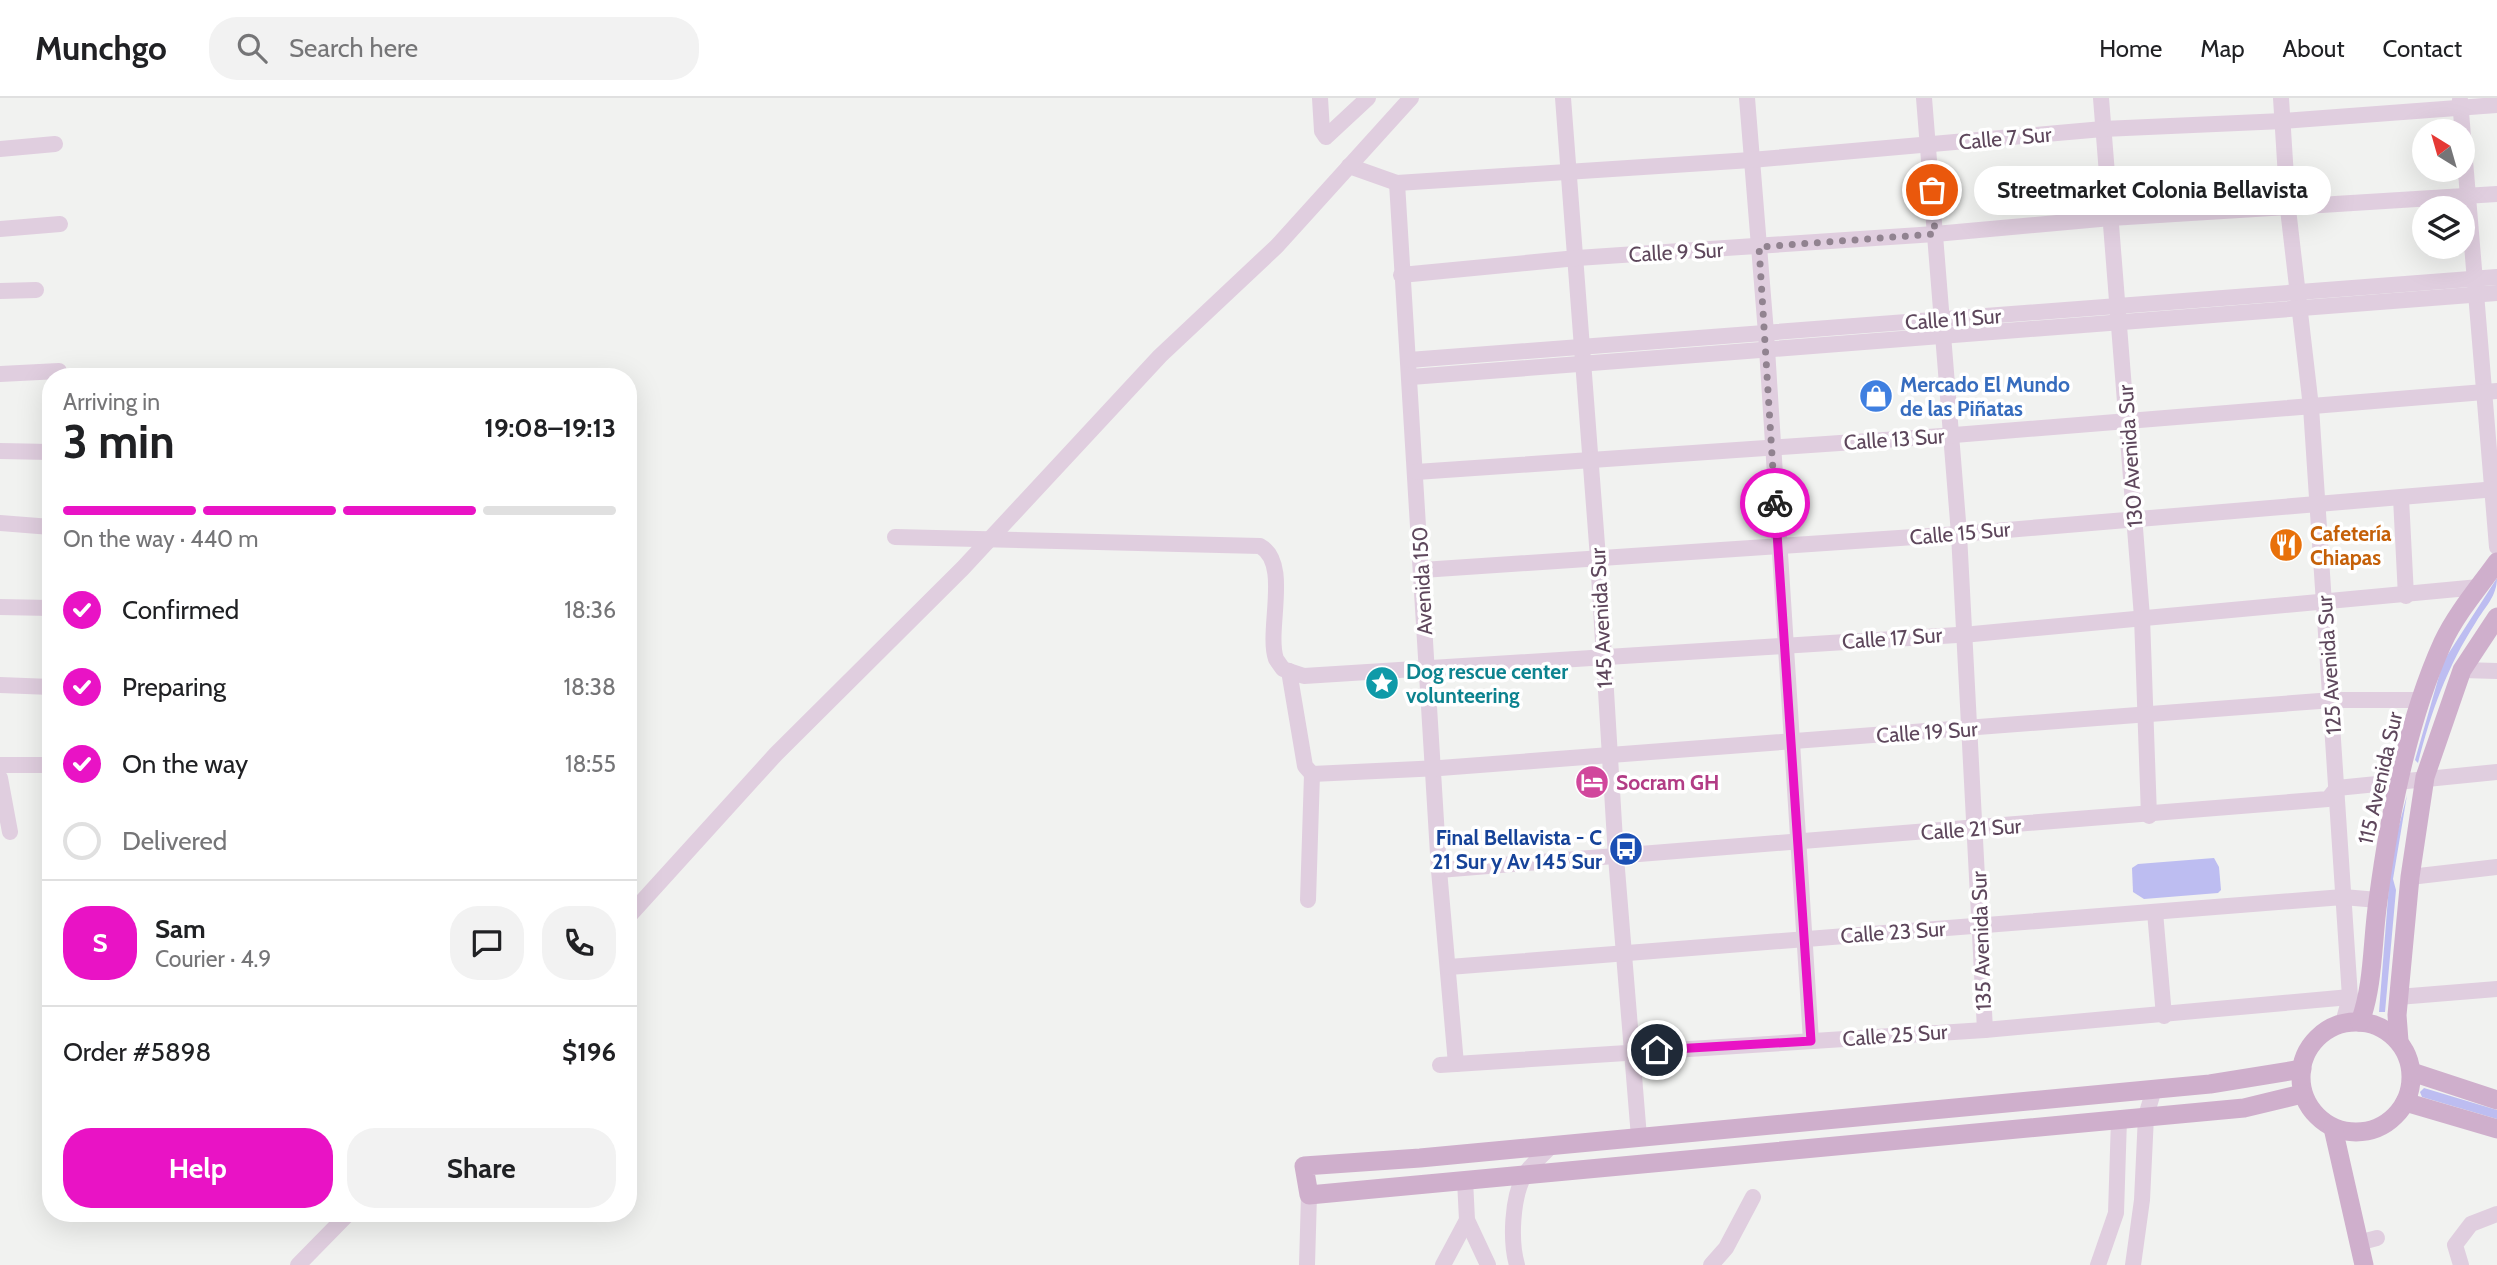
<!DOCTYPE html>
<meta charset="utf-8">
<style>
body{margin:0;font-family:Cabin,sans-serif;background:#f2f2f2;color:#202124;height:100vh;display:flex;flex-direction:column;font-size:26px;white-space:nowrap}
*{box-sizing:border-box;margin:0}
p{font-size:23px;color:#757577}
.icon{flex:none;width:38px;height:38px;fill:none;stroke:currentColor;stroke-width:2;stroke-linecap:round;stroke-linejoin:round}
.map{position:relative;flex:1;overflow:hidden}
.panel{position:absolute;left:42px;top:270px;width:595px;height:854px;display:flex;flex-direction:column;background:#fff;border-radius:28px;box-shadow:0 7px 28px #0002}
.panel>*{flex:none}
.needle{width:46px;rotate:323deg}
.fabs{position:absolute;left:2412px;top:21px;display:grid;gap:14px}
.fabs a{display:grid;place-items:center;width:63px;height:63px;border-radius:50%;background:#fff;box-shadow:0 7px 28px #0002;font-size:35px}
.pin{position:absolute;display:grid;place-items:center;width:60px;height:60px;color:#fff;margin:-30px;border:4px solid #fff;border-radius:50%;box-shadow:0 2px 7px #0007}
.courier{position:absolute;display:grid;place-items:center;width:70px;height:70px;margin:-35px;border:5px solid #e913c5;border-radius:50%;background:#fff;color:#222;box-shadow:0 2px 9px #0007}
.bubble{position:absolute;height:49px;border-radius:24px;background:#fff;box-shadow:0 7px 28px #0002;font-size:23px;font-weight:700;line-height:49px;text-align:center}
.summary em{font-style:normal;font-weight:700}
.summary div{display:flex;flex-direction:column-reverse}
.summary{display:flex;align-items:center;justify-content:space-between;height:119px;padding:0 21px}
h1{font-size:46px;font-weight:700;line-height:52px}
.bar{display:grid;grid-template-columns:repeat(4,1fr);gap:10px 7px;align-content:center;height:84px;padding:0 21px}
.bar i{height:9px;border-radius:5px;background:#e0e0e0}
.bar .on{background:#e913c5}
.bar p{grid-column:span 4}
.line{display:flex;align-items:center;gap:18px;padding:0 21px;border-top:2px solid #e0e0e0}
.line div{flex:1}
.round{display:grid;place-items:center;flex:none;width:74px;height:74px;border-radius:28px;background:#f2f2f2}
ol{padding:0 21px;list-style:none}
li{display:flex;align-items:center;gap:21px;height:77px}
li p{margin-inline-start:auto}
li .icon{padding:7px;border-radius:50%;background:#e913c5;color:#fff;stroke-width:4}
li:last-child{color:#757577}
li i{width:38px;height:38px;border:4px solid #e0e0e0;border-radius:50%}
.primary-button{display:flex;gap:14px;margin-top:auto;padding:14px 21px}
.primary-button a{flex:1;height:80px;border-radius:28px;background:#e913c5;color:#fff;font-size:28px;font-weight:700;line-height:80px;text-align:center}
.primary-button a+a{background:#f2f2f2;color:#202124}
header{display:flex;align-items:center;gap:42px;box-sizing:border-box;height:98px;padding:0 35px;background:#fff;border-bottom:2px solid #e0e0e0}
header strong{font-size:33px}
nav{display:flex;gap:38px;margin-inline-start:auto;font-size:24px}
.search{width:490px;height:63px;background:#f2f2f2;display:flex;align-items:center;gap:18px;box-sizing:border-box;padding:0 24px;border-radius:28px;color:#757577;font-size:26px}
.map>svg:first-child{display:block}
.green{fill:#bdbdf1}
.lines{fill:none;stroke-linecap:round;stroke-linejoin:round}
.minor{stroke:#e0cedf;stroke-width:16}
.major{stroke:#cfafcc;stroke-width:19}
.done{stroke:#918390;stroke-width:7;stroke-dasharray:0 12.6}
.route{stroke:#e913c5;stroke-width:9}
.labels{text-anchor:middle;dominant-baseline:central;stroke-width:7;stroke-linejoin:round;paint-order:stroke}
.street-label{font-size:21px;fill:#5e475c;stroke:#fff}
.shop-label{font-size:21px;font-weight:bold;fill:#366cbe;stroke:#fff;text-anchor:start}
.food-label{font-size:21px;font-weight:bold;fill:#c56008;stroke:#fff;text-anchor:start}
.culture-label{font-size:21px;font-weight:bold;fill:#0d838f;stroke:#fff;text-anchor:start}
.hotel-label{font-size:21px;font-weight:bold;fill:#b23c85;stroke:#fff;text-anchor:start}
.transit-label{font-size:21px;font-weight:bold;fill:#164399;stroke:#fff;text-anchor:end}
</style>
<header>
<strong>Munchgo</strong>
<div class="search"><svg class="icon" aria-label="search" viewBox="0 0 24 24"><circle cx="10" cy="10" r="6"/><path d="M15 15l6 6"/></svg>Search here</div>
<nav><a>Home</a><a>Map</a><a>About</a><a>Contact</a></nav>
</header>
<div class="map">
<svg width="2497" height="1167" viewBox="0 0 2497 1167">
<rect width="100%" height="100%" fill="#f1f2f0"/>
<g class="green">
<path d="M 2497,480 C 2497,498 2485,509 2476,524 C 2447,569 2431,614 2418,665 L 2415,662 L 2443,564 Z"/>
<path d="M 2407,697 L 2393,781 L 2396,792 L 2385,914 L 2379,914 L 2389,787 L 2395,743 Z"/>
<path d="M 2214,760 L 2219,769 L 2221,792 L 2218,795 L 2144,801 L 2133,794 L 2132,770 L 2138,766 Z"/>
<path d="M 2424,990 L 2497,1012 L 2497,1021 L 2422,999 L 2420,994 Z"/>
</g>
<g class="lines">
<g class="minor">
<path d="M 1320,0 L 1322,33 L 1326,39 L 1368,0"/>
<path d="M 1563,0 L 1598,460 L 1616,759 L 1639,1039"/>
<path d="M 1747,0 L 1766,235 L 1811,943"/>
<path d="M 1924,0 L 1959,436 L 1985,932"/>
<path d="M 2101,0 L 2142,519 L 2149,718"/>
<path d="M 2281,0 L 2288,111 L 2311,309 L 2350,899 L 2343,925"/>
<path d="M 2460,2 L 2497,449"/>
<path d="M 0,51 L 55,46"/>
<path d="M 1349,68 L 1397,85 L 1751,62 L 2103,31 L 2283,23 L 2497,7"/>
<path d="M 1397,85 L 1439,772 L 1456,966"/>
<path d="M 0,131 L 60,126"/>
<path d="M 1401,177 L 1577,160 L 1935,136 L 2111,120 L 2497,96"/>
<path d="M 0,193 L 36,192"/>
<path d="M 1409,262 L 2497,179"/>
<path d="M 0,276 L 59,273"/>
<path d="M 1411,279 L 2497,195"/>
<path d="M 0,353 L 51,354"/>
<path d="M 1416,374 L 1942,338 L 2497,293"/>
<path d="M 2401,400 L 2406,498"/>
<path d="M 0,425 L 51,429"/>
<path d="M 895,439 L 1260,448 C 1291,465 1266,532 1276,561 L 1283,571 L 1304,578 L 1973,536 L 2479,489"/>
<path d="M 1422,472 L 1959,436 L 2497,391"/>
<path d="M 0,509 L 51,510"/>
<path d="M 2462,572 L 2497,573"/>
<path d="M 1289,573 L 1305,668 L 1312,676 L 1308,802"/>
<path d="M 0,587 L 51,589"/>
<path d="M 0,667 L 51,667"/>
<path d="M 1312,676 L 1440,670 L 2333,602 L 2422,602"/>
<path d="M 0,680 L 10,734"/>
<path d="M 1439,772 L 2328,701 L 2337,690 L 2497,674"/>
<path d="M 2410,779 L 2497,769"/>
<path d="M 2155,814 L 2164,918"/>
<path d="M 628,819 L 776,656 L 963,470 L 1160,258 L 1277,148 L 1411,0"/>
<path d="M 1449,869 L 2343,799 L 2378,802"/>
<path d="M 2398,899 L 2497,891"/>
<path d="M 1440,967 L 1985,932 L 2350,899"/>
<path d="M 1465,1082 L 1467,1122 L 1488,1167"/>
<path d="M 582,1116 L 582,1115"/>
<path d="M 2358,1145 L 2377,1140"/>
<path d="M 298,1167 L 349,1115"/>
<path d="M 1307,1167 L 1309,1097"/>
<path d="M 1443,1167 L 1467,1122"/>
<path d="M 1517,1167 C 1510,1143 1512,1100 1524,1078 C 1530,1067 1543,1057 1551,1048"/>
<path d="M 1711,1167 L 1726,1150 L 1753,1099"/>
<path d="M 2098,1167 L 2116,1115 L 2119,1021"/>
<path d="M 2133,1167 L 2142,1102 L 2146,1018 L 2154,991"/>
<path d="M 2461,1167 L 2455,1147 L 2471,1126 L 2497,1116"/>
</g>
<g class="major">
<circle cx="2356" cy="979" r="55"/>
<path d="M 2360,924 C 2374,886 2372,843 2378,803 C 2389,719 2408,621 2443,544 C 2456,516 2479,489 2497,464"/>
<path d="M 2399,943 L 2397,917 L 2410,779 L 2425,679 L 2462,572 L 2497,519"/>
<path d="M 2302,971 L 2210,986 L 1420,1060 L 1304,1068 L 1309,1097 L 2244,1010 L 2302,996"/>
<path d="M 2412,974 L 2497,1002"/>
<path d="M 2405,1004 L 2497,1031"/>
<path d="M 2333,1030 L 2364,1167"/>
</g>
</g>
<g class="lines">
<path class="done" d="M 1775,405 L 1759,149 L 1935,136 L 1932,92"/>
<path class="route" d="M 1657,952 L 1811,943 L 1775,405"/>
</g>
<defs>
<g id="shop-disc" transform="scale(1.75)"><circle r="9.5" fill="#3f7fe0" stroke="#fff"/><path d="M-5-2.5h2.3a2.7 3.5 0 0 1 5.4 0H5L5.5 6h-11ZM-1.5-2.5h3a1.5 2.3 0 0 0-3 0Z" fill="#fff"/></g>
<g id="restaurant-disc" transform="scale(1.75)"><circle r="9.5" fill="#e8710a" stroke="#fff"/><path d="M-5-6h1v4h1v-4h1v4h1v-4h1v5L-1.5 .5V6h-2V.5L-5-1ZM5-6V6H3V1.5H1.5Q1.5-4 5-6Z" fill="#fff"/></g>
<g id="sight-disc" transform="scale(1.75)"><circle r="9.5" fill="#0f9aa8" stroke="#fff"/><path d="M0-6L1.8-2.2L6-1.7L2.9 1.2L3.7 5.4L0 3.3L-3.7 5.4L-2.9 1.2L-6-1.7L-1.8-2.2Z" fill="#fff"/></g>
<g id="hotel-disc" transform="scale(1.75)"><circle r="9.5" fill="#d1479c" stroke="#fff"/><path d="M-6-4.5h1.5V1H6V5H4.5V3h-9V5H-6ZM-4 0a1.8 1.8 0 1 1 3.6 0ZM.5 0V-2.5h3Q6-2.5 6 0Z" fill="#fff"/></g>
<g id="bus-disc" transform="scale(1.75)"><circle r="9.5" fill="#1a4fb4" stroke="#fff"/><path d="M-5-6H5V4H4V6H2V4H-2V6H-4V4H-5ZM-3.5-4V0h7V-4ZM-3.5 1.2v1.5H-2V1.2ZM2 1.2v1.5H3.5V1.2Z" fill="#fff"/></g>
</defs>
<g fill-rule="evenodd">
<use href="#shop-disc" x="1876" y="298"/>
<use href="#restaurant-disc" x="2286" y="447"/>
<use href="#sight-disc" x="1382" y="585"/>
<use href="#hotel-disc" x="1592" y="684"/>
<use href="#bus-disc" x="1626" y="751"/>
</g>
<g class="labels">
<g class="street-label">
<text transform="translate(2005 40) rotate(-5)">Calle 7 Sur</text>
<text transform="translate(1676 154) rotate(-3)">Calle 9 Sur</text>
<text transform="translate(1953 221) rotate(-4)">Calle 11 Sur</text>
<text transform="translate(1894 341) rotate(-4)">Calle 13 Sur</text>
<text transform="translate(2130 358) rotate(-94)">130 Avenida Sur</text>
<text transform="translate(1960 435) rotate(-5)">Calle 15 Sur</text>
<text transform="translate(1422 483) rotate(-93)">Avenida 150</text>
<text transform="translate(1601 520) rotate(-93)">145 Avenida Sur</text>
<text transform="translate(1892 540) rotate(-4)">Calle 17 Sur</text>
<text transform="translate(2329 567) rotate(-94)">125 Avenida Sur</text>
<text transform="translate(1927 634) rotate(-4)">Calle 19 Sur</text>
<text transform="translate(2380 680) rotate(-77)">115 Avenida Sur</text>
<text transform="translate(1971 731) rotate(-4)">Calle 21 Sur</text>
<text transform="translate(1893 834) rotate(-4)">Calle 23 Sur</text>
<text transform="translate(1981 843) rotate(-92)">135 Avenida Sur</text>
<text transform="translate(1895 937) rotate(-4)">Calle 25 Sur</text>
</g>
<g class="shop-label">
<text x="1900" y="286">Mercado El Mundo<tspan x="1900" dy="24">de las Piñatas</tspan></text>
</g>
<g class="food-label">
<text x="2310" y="435">Cafetería<tspan x="2310" dy="24">Chiapas</tspan></text>
</g>
<g class="culture-label">
<text x="1406" y="573">Dog rescue center<tspan x="1406" dy="24">volunteering</tspan></text>
</g>
<g class="hotel-label">
<text x="1616" y="684">Socram GH</text>
</g>
<g class="transit-label">
<text x="1602" y="739">Final Bellavista - C<tspan x="1602" dy="24">21 Sur y Av 145 Sur</tspan></text>
</g>
</g>
</svg>
<div class="fabs">
<a><svg class="needle" viewBox="-14 -14 28 28"><path d="M0-13l5 13h-10z" fill="#e53935"/><path d="M0 13l5-13h-10z" fill="#757577"/></svg></a>
<a><svg class="icon" aria-label="layers" viewBox="0 0 24 24"><path d="M12 4l9 5-9 5-9-5zM3 14l9 5 9-5"/></svg></a>
</div>
<div class="pin" style="left:1932px;top:92px;background:#ea580c"><svg class="icon" aria-label="bag" viewBox="0 0 24 24"><path d="M5 8h14l-1 12H6zM9 8a3 3 0 0 1 6 0"/></svg></div>
<div class="pin" style="left:1657px;top:952px;background:#1f2937"><svg class="icon" aria-label="home" viewBox="0 0 24 24"><path d="M3 11l9-7 9 7M6 9v11h12V9"/></svg></div>
<div class="courier" style="left:1775px;top:405px"><svg class="icon" aria-label="bike" viewBox="0 0 24 24"><circle cx="6" cy="16" r="4"/><circle cx="18" cy="16" r="4"/><path d="M6 16l4-8h5l3 8M10 8l3 8H6M13 5h3"/></svg></div>
<div class="bubble" style="left:1974px;top:68px;width:357px">Streetmarket Colonia Bellavista</div>
<section class="panel">
<div class="summary"><div><h1>3 min</h1><p>Arriving in</p></div><em>19:08–19:13</em></div>
<div class="bar"><i class="on"></i><i class="on"></i><i class="on"></i><i></i><p>On the way · 440 m</p></div>
<ol>
<li><svg class="icon" aria-label="check" viewBox="0 0 24 24"><path d="M5 12l5 5 9-10"/></svg>Confirmed<p>18:36</p></li>
<li><svg class="icon" aria-label="check" viewBox="0 0 24 24"><path d="M5 12l5 5 9-10"/></svg>Preparing<p>18:38</p></li>
<li><svg class="icon" aria-label="check" viewBox="0 0 24 24"><path d="M5 12l5 5 9-10"/></svg>On the way<p>18:55</p></li>
<li><i></i>Delivered</li>
</ol>
<div class="line" style="height:126px"><b class="round" style="background:#e913c5;color:#fff">S</b><div><b>Sam</b><p>Courier · 4.9</p></div><a class="round"><svg class="icon" aria-label="chat" viewBox="0 0 24 24"><path d="M4 5h16v11H9l-5 4z"/></svg></a><a class="round"><svg class="icon" aria-label="phone" viewBox="0 0 24 24"><path d="M5 4h4l2 5-3 2q2 4 5 5l2-3 5 2v4C11 20 4 13 5 4z"/></svg></a></div>
<div class="line" style="height:91px"><div>Order #5898</div><b>$196</b></div>
<div class="primary-button"><a>Help</a><a>Share</a></div>
</section>
</div>
